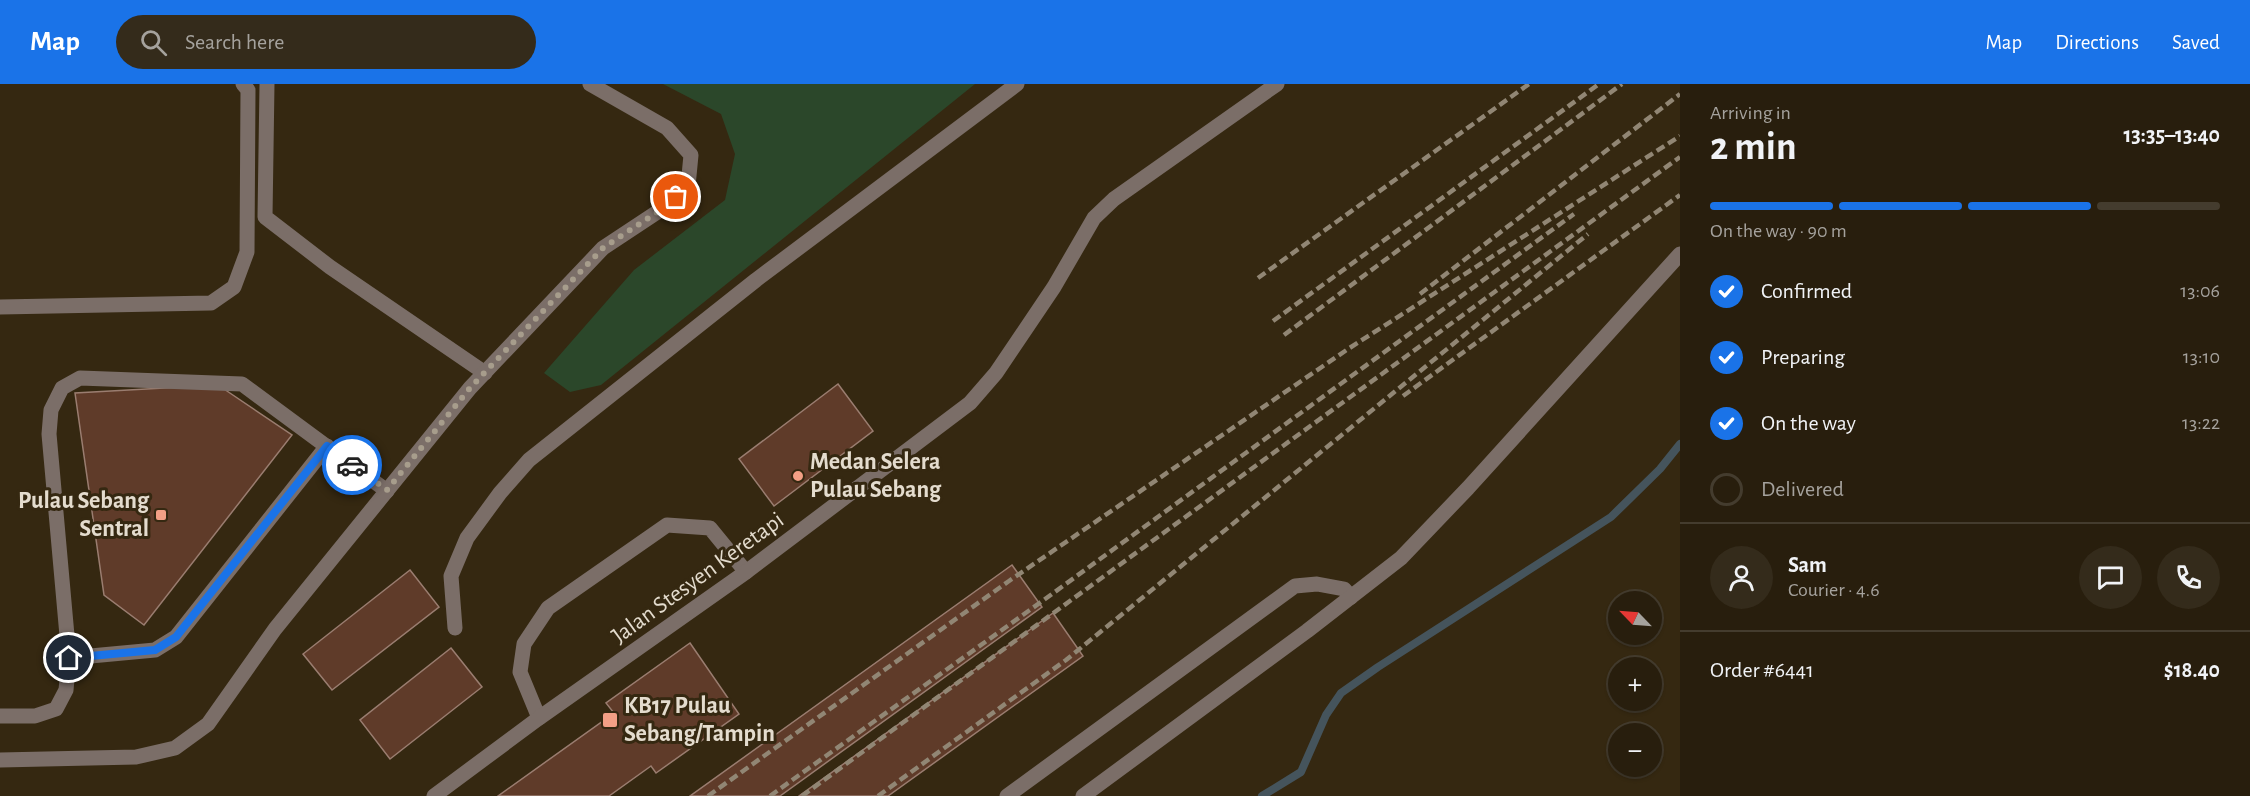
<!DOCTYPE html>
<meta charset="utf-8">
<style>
body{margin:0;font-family:"Alegreya Sans",sans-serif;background:#342b1b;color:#f1f3f6;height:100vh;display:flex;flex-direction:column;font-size:22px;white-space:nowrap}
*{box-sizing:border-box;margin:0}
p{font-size:20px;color:#a5a29d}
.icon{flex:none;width:33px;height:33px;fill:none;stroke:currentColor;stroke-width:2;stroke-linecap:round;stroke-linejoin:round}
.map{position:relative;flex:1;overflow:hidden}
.details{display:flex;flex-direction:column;background:#281e0d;width:570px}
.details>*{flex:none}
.needle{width:39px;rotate:295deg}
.tools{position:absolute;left:1608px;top:507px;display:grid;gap:12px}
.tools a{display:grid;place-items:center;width:54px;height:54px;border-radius:50%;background:#281e0d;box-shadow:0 2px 4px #0004,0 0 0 2px #443c2e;font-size:30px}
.pin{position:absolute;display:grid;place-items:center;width:51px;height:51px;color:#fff;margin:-26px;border:3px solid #fff;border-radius:50%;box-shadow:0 2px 6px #0007}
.courier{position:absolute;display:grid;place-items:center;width:60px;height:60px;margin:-30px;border:4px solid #1a73e8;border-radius:50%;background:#fff;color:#222;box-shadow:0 2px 8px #0007}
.summary em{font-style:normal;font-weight:700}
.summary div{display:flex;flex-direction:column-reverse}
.summary{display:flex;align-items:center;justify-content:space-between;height:102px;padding:0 30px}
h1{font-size:39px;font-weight:700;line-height:45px}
.bar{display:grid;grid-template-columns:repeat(4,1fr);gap:9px 6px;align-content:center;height:72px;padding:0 30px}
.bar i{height:8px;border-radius:4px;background:#443c2e}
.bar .active{background:#1a73e8}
.bar p{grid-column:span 4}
.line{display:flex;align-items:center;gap:15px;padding:0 30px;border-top:2px solid #443c2e}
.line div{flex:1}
.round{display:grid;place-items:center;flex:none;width:63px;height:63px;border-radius:32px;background:#342b1b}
ol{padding:0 30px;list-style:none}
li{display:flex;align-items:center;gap:18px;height:66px}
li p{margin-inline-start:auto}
li .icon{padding:6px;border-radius:50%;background:#1a73e8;color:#fff;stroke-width:4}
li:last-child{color:#a5a29d}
li i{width:33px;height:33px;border:3px solid #443c2e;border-radius:50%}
header{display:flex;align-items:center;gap:36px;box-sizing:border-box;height:84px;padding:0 30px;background:#1a73e8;color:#fff}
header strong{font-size:28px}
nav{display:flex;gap:33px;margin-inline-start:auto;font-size:21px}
.search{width:420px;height:54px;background:#342b1b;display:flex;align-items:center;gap:15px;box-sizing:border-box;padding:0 21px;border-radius:33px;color:#a5a29d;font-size:22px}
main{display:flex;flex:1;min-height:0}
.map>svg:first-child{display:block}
.green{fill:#2b472a}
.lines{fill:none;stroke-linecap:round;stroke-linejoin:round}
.stream{stroke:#45545c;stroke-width:8}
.building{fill:#5f3b29;stroke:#9a7d70;stroke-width:1.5}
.minor{stroke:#7b6e68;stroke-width:15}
.rail{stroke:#918674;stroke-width:4.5;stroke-dasharray:9 4.5;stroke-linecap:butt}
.done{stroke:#a79d8c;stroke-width:6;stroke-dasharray:0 10.8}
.route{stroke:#1a73e8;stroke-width:8}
.poi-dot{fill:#f39f85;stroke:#352811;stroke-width:2}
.labels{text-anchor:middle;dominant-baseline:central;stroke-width:6;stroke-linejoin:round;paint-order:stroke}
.poi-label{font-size:24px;font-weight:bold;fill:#e4dcce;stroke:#352811;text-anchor:start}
.street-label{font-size:24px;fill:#e4dcce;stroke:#352811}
</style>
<header>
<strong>Map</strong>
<div class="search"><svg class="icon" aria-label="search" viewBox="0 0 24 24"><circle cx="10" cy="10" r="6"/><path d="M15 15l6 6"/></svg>Search here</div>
<nav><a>Map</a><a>Directions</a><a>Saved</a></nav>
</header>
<main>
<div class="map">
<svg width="1680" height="712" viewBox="0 0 1680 712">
<rect width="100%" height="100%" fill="#352811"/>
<path class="green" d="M 663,0 L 975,0 L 601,301 L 570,308 L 544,289 L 634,186 L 725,116 L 735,70 L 721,30 Z"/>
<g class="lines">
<path class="stream" d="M 1262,712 L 1301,688 L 1326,631 L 1341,609 L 1378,583 L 1611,433 L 1660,385 L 1680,360"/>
</g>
<g class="building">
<path d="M 838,300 L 873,347 L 774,422 L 739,375 Z"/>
<path d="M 218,301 L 292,351 L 144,541 L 104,511 L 75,309 Z"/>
<path d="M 1012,481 L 1042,523 L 780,712 L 690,712 Z"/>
<path d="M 410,486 L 439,523 L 332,606 L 303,570 Z"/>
<path d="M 1053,529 L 1083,572 L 888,712 L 799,712 Z"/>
<path d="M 690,559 L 739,630 L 656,689 L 651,682 L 609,712 L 498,712 L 614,629 L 606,619 Z"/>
<path d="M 451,564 L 482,603 L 390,675 L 360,636 Z"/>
</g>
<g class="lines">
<g class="minor">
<path d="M 267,0 L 265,133 L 330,183 L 485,289"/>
<path d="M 0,223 L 211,219 L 234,203 L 247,168 L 248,6 L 243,0"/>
<path d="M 455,544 L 451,492 L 467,454 L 500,409 L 529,376 L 756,196 L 1017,0"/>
<path d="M 69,574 L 155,566 L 176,553 L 327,362"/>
<path d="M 0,632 L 35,632 L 56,625 L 66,606 L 69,574 L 49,350 L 51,326 L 62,304 L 80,294 L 242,300 L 387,407"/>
<path d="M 539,634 L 520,588 L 524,560 L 548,524 L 667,441 L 710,444 L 746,488"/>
<path d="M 0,676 L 136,673 L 175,664 L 208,640 L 275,545 L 470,304 L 603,164 L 665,123 L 688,102 L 691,71 L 667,44 L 590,0"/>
<path d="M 434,712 L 539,634 L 746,488 L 970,319 L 996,289 L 1054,203 L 1094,134 L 1114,115 L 1277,0"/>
<path d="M 1007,712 L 1295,502 L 1317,500 L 1344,505 L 1351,513"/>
<path d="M 1083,712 L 1307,547 L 1401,474 L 1468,404 L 1680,170"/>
</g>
<g class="rail">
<path d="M 1258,194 L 1529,0"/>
<path d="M 1420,210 L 1680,10"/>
<path d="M 1273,237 L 1599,0"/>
<path d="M 1284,251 L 1622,0"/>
<path d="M 1403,312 L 1680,111"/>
<path d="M 708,712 L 1009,497 L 1348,265 L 1680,52"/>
<path d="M 770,712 L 1041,518 L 1574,130"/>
<path d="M 802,712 L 1680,73"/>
<path d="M 878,712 L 1066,576 L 1588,150"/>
</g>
</g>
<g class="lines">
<path class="done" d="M 352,381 L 387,406 L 470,304 L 603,164 L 665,123 L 676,113"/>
<path class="route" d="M 69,574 L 155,566 L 176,553 L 327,362 L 352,381"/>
</g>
<g class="poi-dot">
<circle cx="798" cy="392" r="6"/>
<rect x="155" y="425" width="12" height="12" rx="3"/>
<rect x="602" y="628" width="16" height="16" rx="3"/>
</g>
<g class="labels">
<g class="poi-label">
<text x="810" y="378">Medan Selera<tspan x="810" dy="28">Pulau Sebang</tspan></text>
<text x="149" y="417" text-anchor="end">Pulau Sebang<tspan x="149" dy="28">Sentral</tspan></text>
<text x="624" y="622">KB17 Pulau<tspan x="624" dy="28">Sebang/Tampin</tspan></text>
</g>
<g class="street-label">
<text transform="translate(698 494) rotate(-36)">Jalan Stesyen Keretapi</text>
</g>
</g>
</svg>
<div class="tools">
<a><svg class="needle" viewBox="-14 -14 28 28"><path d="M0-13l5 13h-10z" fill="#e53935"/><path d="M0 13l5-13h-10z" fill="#a5a29d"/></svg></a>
<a>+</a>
<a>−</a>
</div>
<div class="pin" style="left:676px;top:113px;background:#ea580c"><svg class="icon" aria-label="bag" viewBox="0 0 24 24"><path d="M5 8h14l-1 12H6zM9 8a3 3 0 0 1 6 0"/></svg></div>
<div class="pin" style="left:69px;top:574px;background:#1f2937"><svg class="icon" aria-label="home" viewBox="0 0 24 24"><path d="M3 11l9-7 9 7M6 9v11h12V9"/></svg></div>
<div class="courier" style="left:352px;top:381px"><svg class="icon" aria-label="car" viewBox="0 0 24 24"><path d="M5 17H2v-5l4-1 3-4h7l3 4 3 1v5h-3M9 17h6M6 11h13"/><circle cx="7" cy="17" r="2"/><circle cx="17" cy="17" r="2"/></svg></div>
</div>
<section class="details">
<div class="summary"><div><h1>2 min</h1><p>Arriving in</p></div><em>13:35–13:40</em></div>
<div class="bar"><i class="active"></i><i class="active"></i><i class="active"></i><i></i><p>On the way · 90 m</p></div>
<ol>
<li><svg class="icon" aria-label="check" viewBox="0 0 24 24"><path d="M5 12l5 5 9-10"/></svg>Confirmed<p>13:06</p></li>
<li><svg class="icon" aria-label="check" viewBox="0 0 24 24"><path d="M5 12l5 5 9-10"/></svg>Preparing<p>13:10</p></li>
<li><svg class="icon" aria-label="check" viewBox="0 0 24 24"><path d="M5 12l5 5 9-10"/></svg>On the way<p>13:22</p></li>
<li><i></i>Delivered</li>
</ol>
<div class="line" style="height:108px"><a class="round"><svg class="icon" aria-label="person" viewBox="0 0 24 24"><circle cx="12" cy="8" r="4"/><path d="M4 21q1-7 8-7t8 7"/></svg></a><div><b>Sam</b><p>Courier · 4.6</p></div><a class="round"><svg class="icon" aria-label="chat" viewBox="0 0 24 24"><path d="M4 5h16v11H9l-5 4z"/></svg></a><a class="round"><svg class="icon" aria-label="phone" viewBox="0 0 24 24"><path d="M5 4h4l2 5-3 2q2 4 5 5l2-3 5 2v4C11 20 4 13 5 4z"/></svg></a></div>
<div class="line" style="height:78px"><div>Order #6441</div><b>$18.40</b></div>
</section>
</main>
